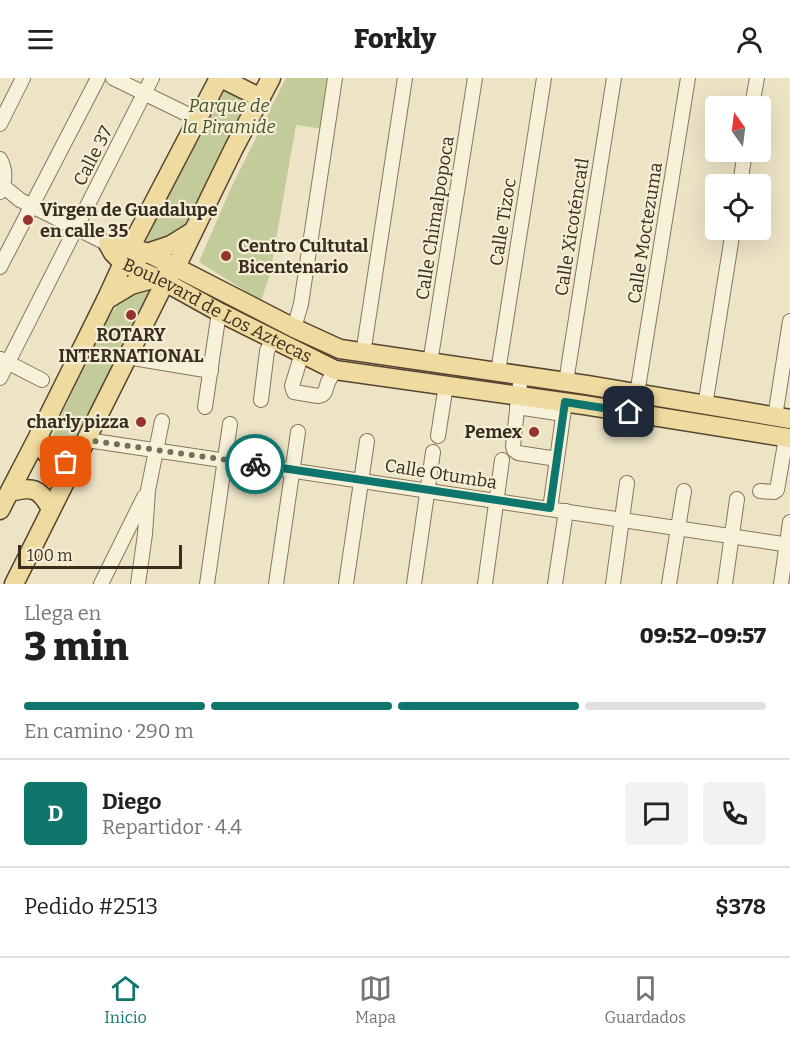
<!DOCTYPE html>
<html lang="es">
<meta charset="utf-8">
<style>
body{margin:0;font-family:Bitter,serif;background:#f2f2f2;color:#202124;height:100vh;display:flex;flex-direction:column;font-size:22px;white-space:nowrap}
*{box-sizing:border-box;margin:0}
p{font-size:20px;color:#757577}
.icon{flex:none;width:33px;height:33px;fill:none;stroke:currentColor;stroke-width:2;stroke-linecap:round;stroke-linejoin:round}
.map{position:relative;height:506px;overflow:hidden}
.sheet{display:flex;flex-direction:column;background:#fff;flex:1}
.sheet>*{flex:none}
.needle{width:39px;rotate:346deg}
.buttons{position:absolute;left:705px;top:18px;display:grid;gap:12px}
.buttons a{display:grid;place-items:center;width:66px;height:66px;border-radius:6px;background:#fff;box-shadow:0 6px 24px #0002;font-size:30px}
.scale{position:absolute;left:18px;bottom:15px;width:164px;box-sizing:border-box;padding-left:6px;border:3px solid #392d1f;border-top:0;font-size:16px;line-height:21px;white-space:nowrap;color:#392d1f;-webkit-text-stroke:4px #f5eed5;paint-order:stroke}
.pin{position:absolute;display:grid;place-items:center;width:51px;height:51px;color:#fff;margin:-26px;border-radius:12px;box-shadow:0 3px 9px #0006}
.courier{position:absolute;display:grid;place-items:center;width:60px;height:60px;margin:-30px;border:4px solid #0f766e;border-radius:50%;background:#fff;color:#222;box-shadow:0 2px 8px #0007}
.headline em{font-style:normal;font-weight:800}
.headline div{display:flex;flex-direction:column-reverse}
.headline{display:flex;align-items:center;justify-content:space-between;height:102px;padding:0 24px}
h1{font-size:39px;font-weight:800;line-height:45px}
.bar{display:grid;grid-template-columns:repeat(4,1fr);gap:9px 6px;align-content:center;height:72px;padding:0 24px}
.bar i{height:8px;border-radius:4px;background:#e0e0e0}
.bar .on{background:#0f766e}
.bar p{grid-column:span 4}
.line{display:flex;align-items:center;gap:15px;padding:0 24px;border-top:2px solid #e0e0e0}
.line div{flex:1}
.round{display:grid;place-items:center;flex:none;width:63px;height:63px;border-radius:6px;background:#f2f2f2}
header{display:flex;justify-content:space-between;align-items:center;height:78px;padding:0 24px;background:#fff;font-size:27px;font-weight:800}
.tab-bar{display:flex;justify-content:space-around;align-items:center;height:84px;border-top:2px solid #e0e0e0;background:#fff;font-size:16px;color:#757577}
.tab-bar a{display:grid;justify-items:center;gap:3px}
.tab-bar .on{color:#0f766e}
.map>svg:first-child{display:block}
.green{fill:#c3cb9a}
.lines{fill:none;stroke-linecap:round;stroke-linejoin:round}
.minor-casing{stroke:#88765c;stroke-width:16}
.major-casing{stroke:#564430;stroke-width:21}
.minor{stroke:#f8f1d9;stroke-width:14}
.major{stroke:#efdb9f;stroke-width:18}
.done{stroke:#786d59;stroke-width:6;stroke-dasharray:0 10.8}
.route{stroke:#0f766e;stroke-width:8}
.poi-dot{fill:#96332e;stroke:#f5eed5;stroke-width:2}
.labels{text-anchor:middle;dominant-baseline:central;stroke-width:4.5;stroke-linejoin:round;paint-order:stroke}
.park-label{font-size:18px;font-style:italic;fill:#465527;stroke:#f5eed5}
.street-label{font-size:18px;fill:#392d1f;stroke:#f5eed5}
.poi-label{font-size:18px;font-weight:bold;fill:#392d1f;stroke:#f5eed5;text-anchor:start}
</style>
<header><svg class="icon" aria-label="menu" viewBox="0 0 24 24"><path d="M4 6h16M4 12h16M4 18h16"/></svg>Forkly<svg class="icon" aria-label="person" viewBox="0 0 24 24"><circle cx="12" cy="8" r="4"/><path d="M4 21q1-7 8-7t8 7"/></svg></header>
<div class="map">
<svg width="790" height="506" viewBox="0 0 790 506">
<rect width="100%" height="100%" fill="#ede4c6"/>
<g class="green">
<path d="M 286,0 L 333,0 L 324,51 L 296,47 L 270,196 L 261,223 L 199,184 L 230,112 Z"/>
<path d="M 225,11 L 251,24 L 192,155 L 158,170 L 146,163 L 215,17 L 220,12 Z"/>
<path d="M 145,207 L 149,212 L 147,224 L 76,368 L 65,375 L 56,371 L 52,360 L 59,342 L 107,242 L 124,218 Z"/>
</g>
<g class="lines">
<g class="minor-casing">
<g id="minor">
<path d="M 113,0 L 197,41"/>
<path d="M 752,28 L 757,0"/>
<path d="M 0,46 L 23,0"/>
<path d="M 0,81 C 6,92 6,102 0,114"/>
<path d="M 740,106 L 745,74"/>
<path d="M 3,108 L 20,122 L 108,166"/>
<path d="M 0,189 L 98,0"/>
<path d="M 294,250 L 301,226 L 335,0"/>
<path d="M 302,275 L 292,308 L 294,314 L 318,318 L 322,317 L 325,314 L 328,304 L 335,292"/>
<path d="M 363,276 L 405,0"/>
<path d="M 127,279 L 211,293"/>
<path d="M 1,281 L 42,302"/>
<path d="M 430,285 L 475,0"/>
<path d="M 498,294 L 544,0"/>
<path d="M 521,297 L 513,368 L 514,372 L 518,375 L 557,381"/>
<path d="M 0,300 L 152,0"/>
<path d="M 566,304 L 614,0"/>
<path d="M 637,316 L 688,0"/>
<path d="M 261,322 L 267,273 L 273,261"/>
<path d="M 705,328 L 733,152"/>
<path d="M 205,329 L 219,234"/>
<path d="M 517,329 L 563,336"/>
<path d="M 775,339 L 790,243"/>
<path d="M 438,358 L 446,307"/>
<path d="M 87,362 L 790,467"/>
<path d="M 760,413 L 774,414 L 777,412 L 786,360"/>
<path d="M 550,431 L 565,324"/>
<path d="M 101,506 L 144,419"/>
<path d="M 138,506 L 145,456 L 148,412 L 162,343"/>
<path d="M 207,506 L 230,346"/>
<path d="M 276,506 L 298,354"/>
<path d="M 346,506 L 367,363"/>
<path d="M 414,506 L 433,374"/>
<path d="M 485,506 L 502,382"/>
<path d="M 555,506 L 566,433"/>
<path d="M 613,506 L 627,405"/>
<path d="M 669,506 L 684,413"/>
<path d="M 725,506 L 737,421"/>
<path d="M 781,506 L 790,444"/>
</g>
</g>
<g class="major-casing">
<g id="major">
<path d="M 221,0 L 261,20"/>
<path id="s1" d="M 108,166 L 113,175 L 123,185 L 165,204 L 219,234 L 335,292 L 584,327 L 790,360"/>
<path d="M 108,166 L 120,166 L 148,175 L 294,250 L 340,271 L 587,307 L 790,341"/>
<path d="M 141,177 L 171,167 L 192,154"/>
<path d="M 106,222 L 131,207 L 160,199"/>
<path d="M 39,357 C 46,382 51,383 76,384"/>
<path d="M 10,414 C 32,408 40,410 51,431"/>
<path d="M 0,432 L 39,357 L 106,222 L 128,174 L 219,0"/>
<path d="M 14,506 L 165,204 L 176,189 L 234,70 L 271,0"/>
</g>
</g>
<use href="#minor" class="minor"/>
<use href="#major" class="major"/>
</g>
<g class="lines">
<path class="done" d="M 66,384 L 76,384 L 87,362 L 255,386"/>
<path class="route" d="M 255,386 L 550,430 L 565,324 L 629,334"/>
</g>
<g class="poi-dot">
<circle cx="28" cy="142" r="6"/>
<circle cx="226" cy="178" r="6"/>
<circle cx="131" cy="237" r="6"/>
<circle cx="141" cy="344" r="6"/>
<circle cx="534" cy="354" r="6"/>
</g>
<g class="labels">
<g class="park-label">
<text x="229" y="28">Parque de<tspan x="229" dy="21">la Piramide</tspan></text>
</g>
<g class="street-label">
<text transform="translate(93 78) rotate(-63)">Calle 37</text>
<text transform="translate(435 140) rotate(-81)">Calle Chimalpopoca</text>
<text transform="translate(503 144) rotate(-81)">Calle Tizoc</text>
<text transform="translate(572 149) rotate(-81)">Calle Xicoténcatl</text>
<text transform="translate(645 155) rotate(-81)">Calle Moctezuma</text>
<text stroke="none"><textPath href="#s1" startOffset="130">Boulevard de Los Aztecas</textPath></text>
<text transform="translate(441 396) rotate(9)">Calle Otumba</text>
</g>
<g class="poi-label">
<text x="40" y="132">Virgen de Guadalupe<tspan x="40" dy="21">en calle 35</tspan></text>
<text x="238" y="168">Centro Cultutal<tspan x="238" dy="21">Bicentenario</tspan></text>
<text x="131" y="257" text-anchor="middle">ROTARY<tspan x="131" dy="21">INTERNATIONAL</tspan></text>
<text x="129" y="344" text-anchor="end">charly pizza</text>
<text x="522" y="354" text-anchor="end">Pemex</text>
</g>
</g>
</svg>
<div class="buttons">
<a><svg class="needle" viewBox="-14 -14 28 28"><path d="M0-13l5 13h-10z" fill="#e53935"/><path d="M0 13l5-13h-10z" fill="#757577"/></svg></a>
<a><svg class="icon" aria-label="locate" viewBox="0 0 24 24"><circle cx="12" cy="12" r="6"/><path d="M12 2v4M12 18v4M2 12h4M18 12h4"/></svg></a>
</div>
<div class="scale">100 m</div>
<div class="pin" style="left:66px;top:384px;background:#ea580c"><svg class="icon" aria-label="bag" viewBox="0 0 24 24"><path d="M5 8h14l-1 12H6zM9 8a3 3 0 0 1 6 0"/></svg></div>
<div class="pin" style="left:629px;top:334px;background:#1f2937"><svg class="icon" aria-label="home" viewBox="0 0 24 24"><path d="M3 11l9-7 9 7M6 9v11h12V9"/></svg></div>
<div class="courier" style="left:255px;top:386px"><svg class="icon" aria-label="bike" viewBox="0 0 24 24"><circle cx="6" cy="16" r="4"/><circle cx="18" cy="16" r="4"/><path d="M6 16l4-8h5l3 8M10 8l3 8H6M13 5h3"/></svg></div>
</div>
<section class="sheet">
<div class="headline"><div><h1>3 min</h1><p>Llega en</p></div><em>09:52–09:57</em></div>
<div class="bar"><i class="on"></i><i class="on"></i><i class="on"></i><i></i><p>En camino · 290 m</p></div>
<div class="line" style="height:108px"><b class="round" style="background:#0f766e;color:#fff">D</b><div><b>Diego</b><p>Repartidor · 4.4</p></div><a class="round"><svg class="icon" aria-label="chat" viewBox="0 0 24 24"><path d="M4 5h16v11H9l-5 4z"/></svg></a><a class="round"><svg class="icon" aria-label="phone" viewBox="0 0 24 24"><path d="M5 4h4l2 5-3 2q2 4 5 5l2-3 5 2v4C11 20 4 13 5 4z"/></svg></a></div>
<div class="line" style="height:78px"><div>Pedido #2513</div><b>$378</b></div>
</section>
<nav class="tab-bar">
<a class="on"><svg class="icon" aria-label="home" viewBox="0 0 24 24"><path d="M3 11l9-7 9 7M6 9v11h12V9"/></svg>Inicio</a>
<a><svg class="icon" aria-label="map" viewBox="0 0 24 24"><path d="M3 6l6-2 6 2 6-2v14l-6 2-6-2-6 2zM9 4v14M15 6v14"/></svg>Mapa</a>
<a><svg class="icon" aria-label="saved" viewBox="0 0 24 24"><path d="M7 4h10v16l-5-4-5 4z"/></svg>Guardados</a>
</nav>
